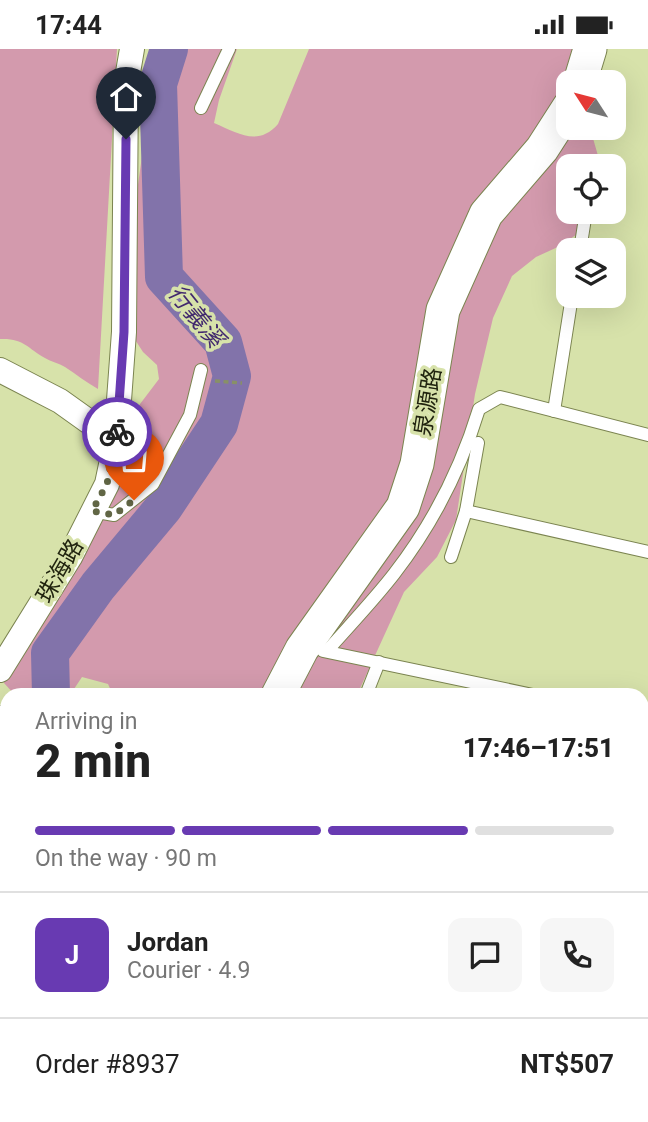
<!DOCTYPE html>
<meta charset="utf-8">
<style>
body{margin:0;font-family:Roboto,"Noto Sans TC",sans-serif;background:#f6f6f6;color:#222;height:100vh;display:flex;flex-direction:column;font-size:26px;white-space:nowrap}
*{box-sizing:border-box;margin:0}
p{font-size:23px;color:#767676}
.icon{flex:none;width:38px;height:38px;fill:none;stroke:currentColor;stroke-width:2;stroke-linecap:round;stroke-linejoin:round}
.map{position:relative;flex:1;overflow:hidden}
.panel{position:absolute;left:0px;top:639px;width:649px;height:436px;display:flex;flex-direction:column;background:#fff;border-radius:21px 21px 0 0;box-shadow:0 7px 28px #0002}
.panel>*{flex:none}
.needle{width:46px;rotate:306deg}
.controls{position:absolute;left:556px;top:21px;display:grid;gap:14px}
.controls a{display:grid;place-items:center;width:70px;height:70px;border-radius:14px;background:#fff;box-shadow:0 7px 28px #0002;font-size:35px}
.pin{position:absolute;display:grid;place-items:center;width:60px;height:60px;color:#fff;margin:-72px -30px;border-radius:50% 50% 50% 0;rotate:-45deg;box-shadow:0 0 7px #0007}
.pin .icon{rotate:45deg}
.courier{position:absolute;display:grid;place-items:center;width:70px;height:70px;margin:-35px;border:5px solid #683ab2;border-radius:50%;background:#fff;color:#222;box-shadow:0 2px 9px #0007}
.summary em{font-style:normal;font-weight:800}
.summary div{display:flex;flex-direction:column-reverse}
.summary{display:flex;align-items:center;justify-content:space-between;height:119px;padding:0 35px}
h1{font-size:46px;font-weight:800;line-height:52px}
.bar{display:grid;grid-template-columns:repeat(4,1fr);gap:10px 7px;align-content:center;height:84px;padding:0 35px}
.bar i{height:9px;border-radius:5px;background:#e0e0e0}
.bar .current{background:#683ab2}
.bar p{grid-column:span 4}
.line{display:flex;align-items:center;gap:18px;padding:0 35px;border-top:2px solid #e0e0e0}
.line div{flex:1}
.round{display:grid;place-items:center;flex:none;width:74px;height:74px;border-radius:14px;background:#f6f6f6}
.status{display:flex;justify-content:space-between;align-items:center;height:49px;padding:0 35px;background:#fff;direction:ltr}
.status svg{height:19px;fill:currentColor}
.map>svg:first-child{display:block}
.green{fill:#d39aad}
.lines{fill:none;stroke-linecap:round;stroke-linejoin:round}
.river{stroke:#8273aa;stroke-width:38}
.lane-casing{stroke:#7b8450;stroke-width:14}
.street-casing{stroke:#7b8450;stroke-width:26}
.secondary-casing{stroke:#7b8450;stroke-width:35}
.path{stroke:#889067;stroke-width:3.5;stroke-dasharray:5 3.5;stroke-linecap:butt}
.lane{stroke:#fff;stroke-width:12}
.street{stroke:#fff;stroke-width:24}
.secondary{stroke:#fff;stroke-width:33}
.done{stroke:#616645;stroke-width:7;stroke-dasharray:0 12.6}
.route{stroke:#683ab2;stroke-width:9}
.labels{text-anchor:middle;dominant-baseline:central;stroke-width:7;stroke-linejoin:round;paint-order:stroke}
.street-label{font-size:23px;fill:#21240f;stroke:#d7e2aa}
.water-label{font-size:24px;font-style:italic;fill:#42296e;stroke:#d7e2aa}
</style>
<div class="status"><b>17:44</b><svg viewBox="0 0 49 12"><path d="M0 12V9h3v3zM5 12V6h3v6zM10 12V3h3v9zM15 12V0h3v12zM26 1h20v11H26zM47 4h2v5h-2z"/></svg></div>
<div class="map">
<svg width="648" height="1073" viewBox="0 0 648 1073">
<rect width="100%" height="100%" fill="#d7e2aa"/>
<g class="green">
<path d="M 0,0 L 117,0 L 98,340 C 86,333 77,326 65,318 C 59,314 51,313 45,309 C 27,299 24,289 0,290 Z"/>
<path d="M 185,0 L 237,0 L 219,51 L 214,74 C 238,84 258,98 278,75 L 309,0 L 573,0 L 561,46 L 569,79 L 590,79 L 601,117 L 569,117 L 569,163 L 598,163 L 593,174 L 560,197 L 536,208 L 512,227 L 493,269 L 475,345 L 456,471 L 437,508 L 404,543 L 357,646 L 113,646 L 108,635 L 82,628 L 70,646 L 15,646 L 4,634 L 5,625 L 113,436 L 132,384 L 137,359 L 159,330 L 157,316 L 143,303 L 132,286 L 131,185 L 146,79 Z"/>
<path d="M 0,683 L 7,685 L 7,818 L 0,824 Z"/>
</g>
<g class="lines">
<g class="river">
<path d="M 51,646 L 50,604 L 98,537 L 164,458 L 219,375 L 232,327 L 223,293 L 164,228 L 158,35 L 169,0"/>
<path d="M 0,822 L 7,820"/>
</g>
<g class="lane-casing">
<g id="lane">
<path d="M 201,59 L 229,0"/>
<path d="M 580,201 L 586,163"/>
<path d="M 554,362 L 572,247"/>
<path d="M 92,462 L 114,466 L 153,435 L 190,366 L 201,321"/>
<path d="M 466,462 L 648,503"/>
<path d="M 451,508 L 466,462 L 478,394"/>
<path d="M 323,602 L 533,646"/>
<path d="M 327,602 C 349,577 373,552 394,525 C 432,476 461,419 479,360 L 500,348 L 648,386"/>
<path d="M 366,646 L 379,613"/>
<path d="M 642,884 L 648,886"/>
</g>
</g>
<g class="street-casing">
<g id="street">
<path d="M 0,321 L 60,352 L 116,392"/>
<path d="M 0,621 L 70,508 L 107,435 L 116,392 L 124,283 L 126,35 L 132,0"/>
<path d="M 0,669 L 7,670"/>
<path d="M 642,690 L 648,669"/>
<path d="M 0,992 L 7,985"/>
<path d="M 495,1073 L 498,1068"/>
</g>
</g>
<g class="secondary-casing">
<g id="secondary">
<path d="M 580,33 L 590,0"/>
<path d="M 278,646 L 302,600 L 403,458 L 417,415 L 443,261 L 486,165 L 542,100 L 569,58"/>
<path d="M 0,1072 L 7,1065"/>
</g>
</g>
<path class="path" d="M 215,332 L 242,334"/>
<use href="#lane" class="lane"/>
<use href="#street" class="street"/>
<use href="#secondary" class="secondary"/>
</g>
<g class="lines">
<path class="done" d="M 117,383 L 107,435 L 92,462 L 114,466 L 134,451"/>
<path class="route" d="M 117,383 L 124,283 L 126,90"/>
</g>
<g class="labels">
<g class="street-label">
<text transform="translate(428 353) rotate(-81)">泉源路</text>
<text transform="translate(60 522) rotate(-60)">珠海路</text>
</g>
<g class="water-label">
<text transform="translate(196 267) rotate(51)">行義溪</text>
</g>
</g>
</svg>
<div class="controls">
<a><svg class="needle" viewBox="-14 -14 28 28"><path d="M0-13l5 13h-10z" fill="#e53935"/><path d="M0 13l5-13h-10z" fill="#767676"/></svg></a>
<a><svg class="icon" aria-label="locate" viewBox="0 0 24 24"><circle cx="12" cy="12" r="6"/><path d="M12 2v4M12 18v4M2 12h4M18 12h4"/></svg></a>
<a><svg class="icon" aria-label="layers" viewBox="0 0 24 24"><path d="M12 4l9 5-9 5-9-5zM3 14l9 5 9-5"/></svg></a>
</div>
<div class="pin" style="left:134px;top:451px;background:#ea580c"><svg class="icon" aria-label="bag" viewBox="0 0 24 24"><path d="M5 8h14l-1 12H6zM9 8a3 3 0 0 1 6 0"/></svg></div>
<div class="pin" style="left:126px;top:90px;background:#1f2937"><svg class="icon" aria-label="home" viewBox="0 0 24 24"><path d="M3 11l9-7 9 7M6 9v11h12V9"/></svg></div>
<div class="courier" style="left:117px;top:383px"><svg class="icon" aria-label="bike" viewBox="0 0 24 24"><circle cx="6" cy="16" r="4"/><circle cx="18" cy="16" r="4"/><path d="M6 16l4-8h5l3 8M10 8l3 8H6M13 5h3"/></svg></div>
<section class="panel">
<div class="summary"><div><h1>2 min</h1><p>Arriving in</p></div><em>17:46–17:51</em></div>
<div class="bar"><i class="current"></i><i class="current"></i><i class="current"></i><i></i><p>On the way · 90 m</p></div>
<div class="line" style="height:126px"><b class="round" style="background:#683ab2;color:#fff">J</b><div><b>Jordan</b><p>Courier · 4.9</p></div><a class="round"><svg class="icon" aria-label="chat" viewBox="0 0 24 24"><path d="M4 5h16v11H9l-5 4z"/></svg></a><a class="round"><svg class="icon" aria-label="phone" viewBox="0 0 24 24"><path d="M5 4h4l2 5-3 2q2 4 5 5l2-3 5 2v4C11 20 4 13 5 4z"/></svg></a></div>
<div class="line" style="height:91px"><div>Order #8937</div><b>NT$507</b></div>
</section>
</div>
